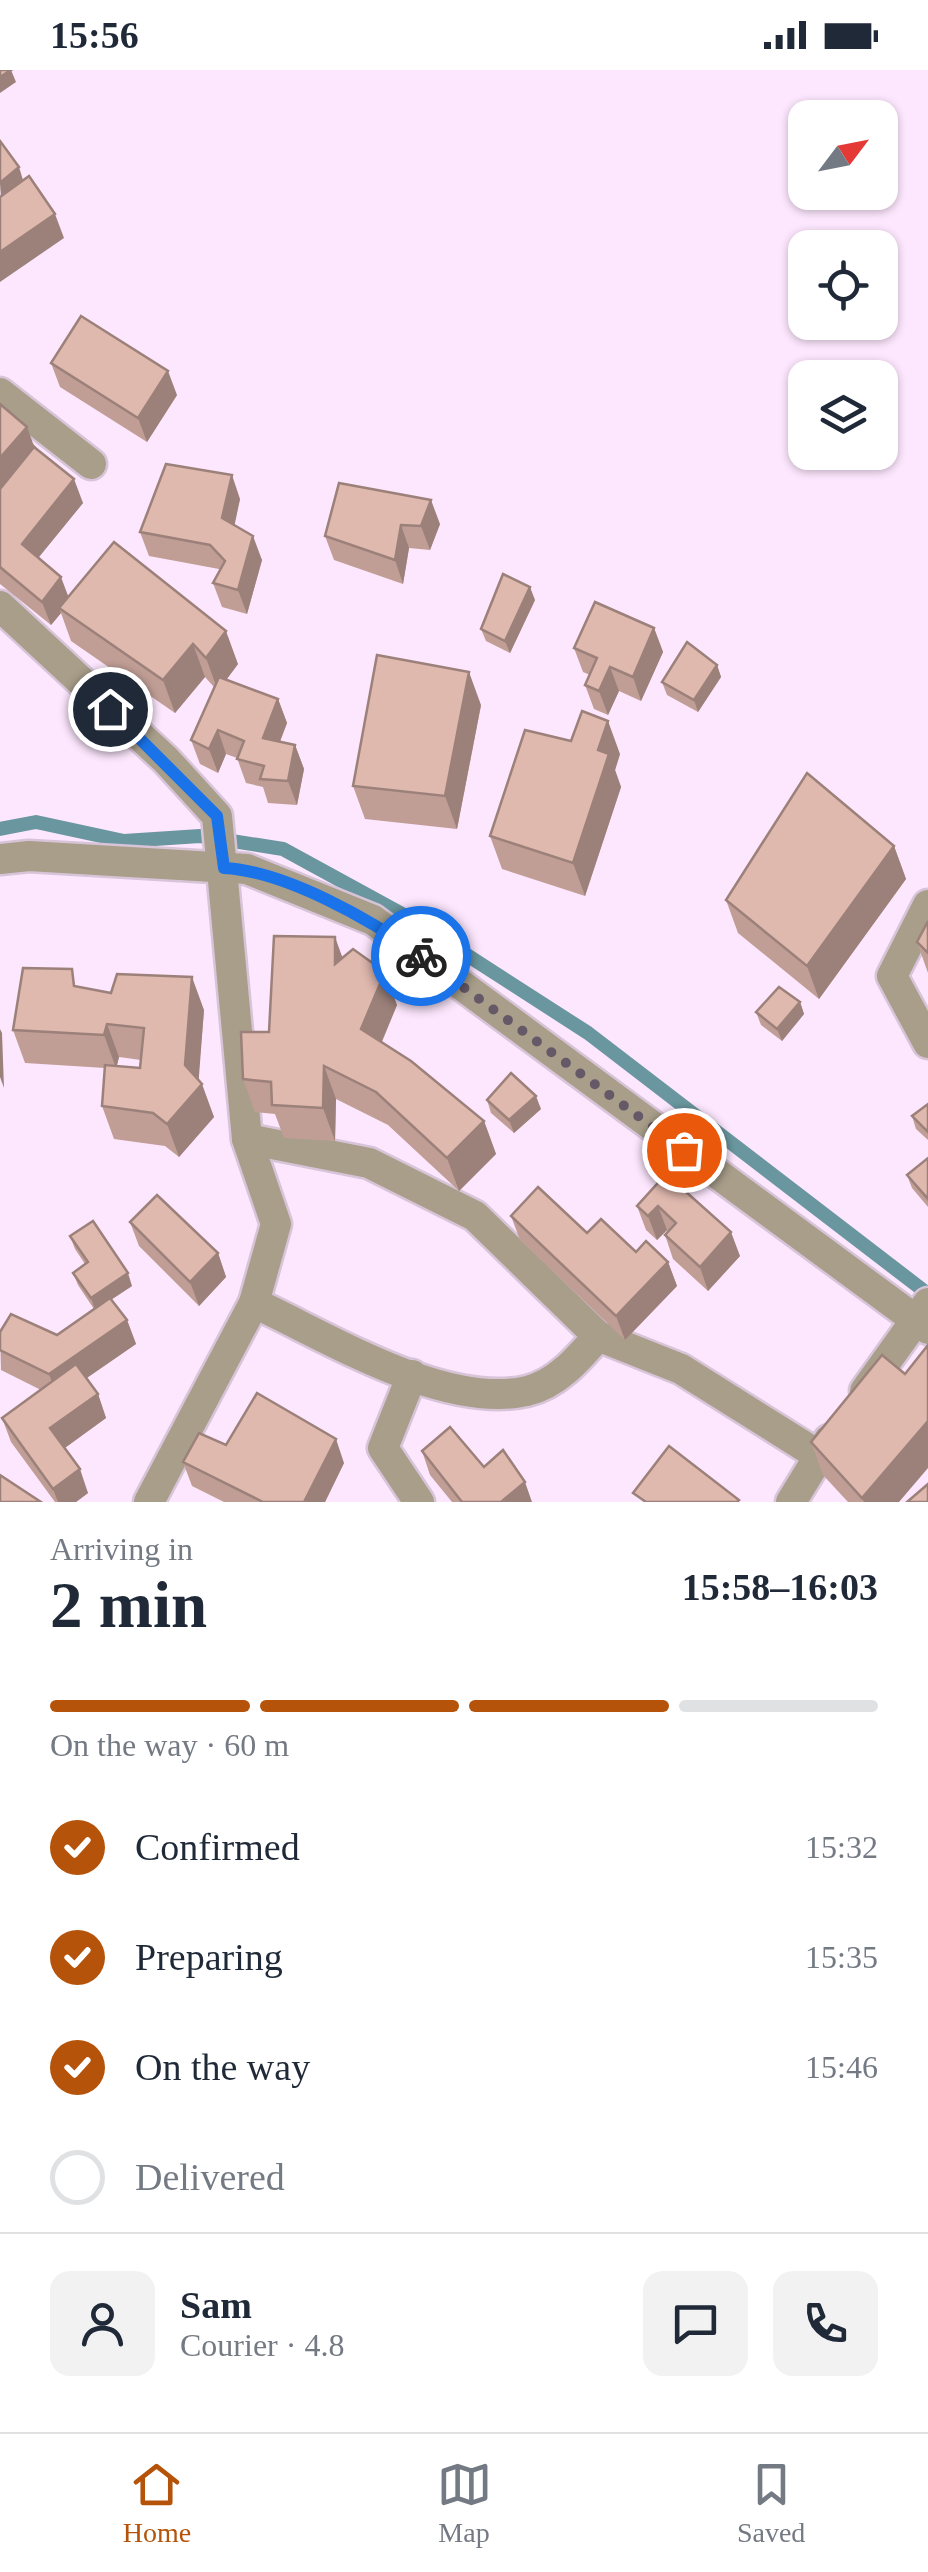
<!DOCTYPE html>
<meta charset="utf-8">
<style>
body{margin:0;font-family:"Times New Roman",serif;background:#f2f2f3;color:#1f2937;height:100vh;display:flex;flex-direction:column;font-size:38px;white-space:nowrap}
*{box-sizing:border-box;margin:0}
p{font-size:32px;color:#747a83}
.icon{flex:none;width:55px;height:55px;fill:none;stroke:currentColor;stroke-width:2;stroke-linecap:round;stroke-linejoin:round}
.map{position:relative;height:1432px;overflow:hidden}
.details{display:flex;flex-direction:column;background:#fff;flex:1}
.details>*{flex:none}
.needle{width:65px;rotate:58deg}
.fabs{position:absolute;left:788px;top:30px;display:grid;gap:20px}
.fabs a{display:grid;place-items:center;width:110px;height:110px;border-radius:20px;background:#fff;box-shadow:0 2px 8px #0004;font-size:50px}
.pin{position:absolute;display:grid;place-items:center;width:85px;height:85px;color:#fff;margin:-42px;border:5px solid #fff;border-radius:50%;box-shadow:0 2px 10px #0007}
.courier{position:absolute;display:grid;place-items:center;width:100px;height:100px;margin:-50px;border:8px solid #1a73e8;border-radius:50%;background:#fff;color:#222;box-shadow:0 2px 12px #0007}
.head em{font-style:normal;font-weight:600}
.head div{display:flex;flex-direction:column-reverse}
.head{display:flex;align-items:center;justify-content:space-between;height:170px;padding:0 50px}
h1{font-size:65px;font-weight:600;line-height:75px}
.bar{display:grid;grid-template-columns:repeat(4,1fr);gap:15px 10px;align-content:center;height:120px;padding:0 50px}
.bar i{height:12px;border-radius:8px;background:#e0e1e3}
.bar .selected{background:#b45309}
.bar p{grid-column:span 4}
.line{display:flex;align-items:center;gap:25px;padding:0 50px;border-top:2px solid #e0e1e3}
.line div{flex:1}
.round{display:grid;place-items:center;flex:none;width:105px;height:105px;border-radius:20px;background:#f2f2f3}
ol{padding:0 50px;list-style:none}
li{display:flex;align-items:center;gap:30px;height:110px}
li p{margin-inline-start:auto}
li .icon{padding:10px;border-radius:50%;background:#b45309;color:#fff;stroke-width:4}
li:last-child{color:#747a83}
li i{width:55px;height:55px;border:5px solid #e0e1e3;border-radius:50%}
.status{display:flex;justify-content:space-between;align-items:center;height:70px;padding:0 50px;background:#fff;direction:ltr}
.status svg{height:28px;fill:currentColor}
.menu{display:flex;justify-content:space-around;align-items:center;height:140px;border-top:2px solid #e0e1e3;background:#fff;font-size:28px;color:#747a83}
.menu a{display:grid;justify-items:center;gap:5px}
.menu .selected{color:#b45309}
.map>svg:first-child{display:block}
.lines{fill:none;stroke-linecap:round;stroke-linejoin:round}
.stream{stroke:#6a979f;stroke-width:14}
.minor-casing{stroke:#d8c4d9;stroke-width:35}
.minor{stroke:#a89e8a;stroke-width:30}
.wall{fill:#c09e96;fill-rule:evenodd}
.shaded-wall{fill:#9c817a}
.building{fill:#dfb8ae;stroke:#9c817a;stroke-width:2.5}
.done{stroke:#665967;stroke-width:10;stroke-dasharray:0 18}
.route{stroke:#1a73e8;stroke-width:12}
</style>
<div class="status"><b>15:56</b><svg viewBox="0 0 49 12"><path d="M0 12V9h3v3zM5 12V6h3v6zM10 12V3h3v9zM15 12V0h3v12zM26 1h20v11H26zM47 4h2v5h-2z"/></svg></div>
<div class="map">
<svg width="928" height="1432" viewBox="0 0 928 1432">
<rect width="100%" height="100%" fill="#fde7fe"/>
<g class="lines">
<path class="stream" d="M 0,759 L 36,752 L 124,771 L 200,766 L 283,779 L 411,849 L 588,963 L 928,1224"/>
<g class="minor-casing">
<g id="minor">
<path d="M 0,323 L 91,394"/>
<path d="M 0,536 L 166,690 L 217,746 L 247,1069 L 276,1154 L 254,1233 L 149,1432"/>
<path d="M 0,789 L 29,786 L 247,799 L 373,850 L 928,1259"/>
<path d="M 928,835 L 892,906 L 928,973"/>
<path d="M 247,1069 L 369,1093 L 475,1146 L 598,1266 C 579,1288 557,1314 527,1321 C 444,1340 328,1267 254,1233"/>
<path d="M 598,1266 L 681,1299 L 818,1385"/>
<path d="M 412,1305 L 383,1378 L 419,1432"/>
<path d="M 865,1321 L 928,1233"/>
<path d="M 791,1432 L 829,1370"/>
</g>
</g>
<use href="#minor" class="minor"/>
</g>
<g class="wall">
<path d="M 51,293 L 177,325 L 147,372 L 60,317 Z"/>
<path d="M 0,334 L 83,433 L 38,488 L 69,527 L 114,472 L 238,594 L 226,610 L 278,629 L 287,653 L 280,672 L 295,675 L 304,699 L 297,735 L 268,733 L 263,717 L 246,713 L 237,688 L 226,684 L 218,703 L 200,694 L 191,670 L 214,617 L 205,607 L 175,643 L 71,571 L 61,543 L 51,555 L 0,514 Z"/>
<path d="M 339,413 L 440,454 L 430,480 L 409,478 L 403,514 L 334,490 L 325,466 Z"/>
<path d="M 240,429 L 234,455 L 262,490 L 247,544 L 222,537 L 213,513 L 220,500 L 219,499 L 149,486 L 140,462 Z"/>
<path d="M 535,530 L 510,583 L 486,571 L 481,559 Z"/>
<path d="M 654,558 L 663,582 L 641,631 L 619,621 L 608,645 L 594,639 L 585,615 L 590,605 L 583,602 L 574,578 Z"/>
<path d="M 717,595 L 721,607 L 698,642 L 667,625 L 662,612 Z"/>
<path d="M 481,635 L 457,759 L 365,749 L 353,716 Z"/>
<path d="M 620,684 L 615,700 L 621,717 L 585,826 L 502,799 L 490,766 Z"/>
<path d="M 894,776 L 906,809 L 819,929 L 738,863 L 726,830 Z"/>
<path d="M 928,851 L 928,903 L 917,872 Z"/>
<path d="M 342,888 L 397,935 L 382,972 L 484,1051 L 496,1084 L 459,1121 L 388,1055 L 336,1029 L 335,1071 L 284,1068 L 275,1044 L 255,1042 L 243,1009 L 269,962 Z"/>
<path d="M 79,917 L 204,940 L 198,1010 L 214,1047 L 179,1087 L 165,1076 L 114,1069 L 102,1036 L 105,998 L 25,993 L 13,960 ZM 119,987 L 141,990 L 140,998 L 117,996 Z"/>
<path d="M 800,932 L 804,944 L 782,971 L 761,955 L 756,942 Z"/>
<path d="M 487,1030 L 541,1039 L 514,1063 L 491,1043 Z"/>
<path d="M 928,1034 L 928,1070 L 916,1059 L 912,1046 Z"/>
<path d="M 928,1088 L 928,1137 L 912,1118 L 907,1105 Z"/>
<path d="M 666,1104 L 740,1186 L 708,1221 L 673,1189 L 665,1165 L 668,1162 L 667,1160 L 657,1170 L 646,1160 L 637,1136 Z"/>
<path d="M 511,1146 L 587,1163 L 668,1192 L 677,1216 L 625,1270 L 520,1170 Z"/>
<path d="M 130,1152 L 218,1183 L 226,1207 L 199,1236 L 139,1176 Z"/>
<path d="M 70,1166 L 132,1216 L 111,1230 L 127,1250 L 136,1274 L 86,1308 L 98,1324 L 106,1348 L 65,1378 L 88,1423 L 76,1432 L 55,1432 L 11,1372 L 2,1348 L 41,1320 L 1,1300 L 0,1262 L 57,1265 L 94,1239 L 78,1215 L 73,1203 L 85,1194 L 75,1179 Z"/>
<path d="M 811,1372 L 899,1432 L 848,1432 L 823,1405 Z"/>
<path d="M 226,1375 L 344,1393 L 325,1432 L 224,1432 L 192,1416 L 183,1392 Z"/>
<path d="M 422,1381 L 484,1397 L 532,1432 L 452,1432 L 430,1405 Z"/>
</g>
<g class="shaded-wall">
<path d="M 11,0 L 16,12 L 0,23 L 0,7 Z"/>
<path d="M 19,97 L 23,110 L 1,128 L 0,113 Z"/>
<path d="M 55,144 L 64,168 L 0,212 L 0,182 Z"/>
<path d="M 168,301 L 177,325 L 147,372 L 138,348 Z"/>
<path d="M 27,357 L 39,390 L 0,434 L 0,388 Z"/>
<path d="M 232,405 L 240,429 L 231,472 L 222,448 Z"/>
<path d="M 74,409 L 83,433 L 30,498 L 22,474 Z"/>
<path d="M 431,430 L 440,454 L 430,480 L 421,456 Z"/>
<path d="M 401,455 L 409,478 L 403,514 L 395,490 Z"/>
<path d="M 253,466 L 262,490 L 247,544 L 238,520 Z"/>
<path d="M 61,507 L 70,531 L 59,538 L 61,543 L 51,555 L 42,532 Z"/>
<path d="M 530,517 L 535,530 L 510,583 L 505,571 Z"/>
<path d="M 654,558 L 663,582 L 641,631 L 633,607 Z"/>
<path d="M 226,561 L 238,594 L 218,621 L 206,588 Z"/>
<path d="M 193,574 L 205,607 L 175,643 L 163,610 Z"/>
<path d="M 717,595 L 721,607 L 698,642 L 694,630 Z"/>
<path d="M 610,597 L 619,621 L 608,645 L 599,621 Z"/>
<path d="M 469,602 L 481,635 L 457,759 L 445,726 Z"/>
<path d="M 278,629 L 287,653 L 272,691 L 263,668 Z"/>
<path d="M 608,651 L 620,684 L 615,700 L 621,717 L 585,826 L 573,793 L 598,680 Z"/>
<path d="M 218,660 L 226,684 L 218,703 L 209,679 Z"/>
<path d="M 295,675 L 304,699 L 297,735 L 288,711 Z"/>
<path d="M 894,776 L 906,809 L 819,929 L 807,896 Z"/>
<path d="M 335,867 L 347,900 L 335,894 Z"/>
<path d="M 385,902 L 397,935 L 373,992 L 361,959 Z"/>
<path d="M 192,907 L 204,940 L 198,1019 L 202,1014 L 214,1047 L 179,1087 L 167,1054 L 185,995 Z"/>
<path d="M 800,932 L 804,944 L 782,971 L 777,959 Z"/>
<path d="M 107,954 L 119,987 L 116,998 L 104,965 Z"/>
<path d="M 0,959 L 2,963 L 4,1018 L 0,1007 Z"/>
<path d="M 324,996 L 336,1029 L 335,1071 L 323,1038 Z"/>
<path d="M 536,1026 L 541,1039 L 514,1063 L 509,1050 Z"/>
<path d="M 484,1051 L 496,1084 L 459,1121 L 447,1088 Z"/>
<path d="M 658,1136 L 667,1160 L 657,1170 L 648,1146 Z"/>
<path d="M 731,1162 L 740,1186 L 708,1221 L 700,1197 Z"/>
<path d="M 218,1183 L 226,1207 L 199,1236 L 190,1212 Z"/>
<path d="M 668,1192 L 677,1216 L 625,1270 L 616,1246 Z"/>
<path d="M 128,1203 L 132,1216 L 95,1240 L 91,1228 Z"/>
<path d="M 127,1250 L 136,1274 L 58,1328 L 49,1304 Z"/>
<path d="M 98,1324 L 106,1348 L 59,1382 L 50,1358 Z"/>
<path d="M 928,1351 L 928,1398 L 899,1432 L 864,1432 L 862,1428 Z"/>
<path d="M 336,1369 L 344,1393 L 325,1432 L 304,1432 Z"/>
<path d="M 80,1399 L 88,1423 L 76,1432 L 58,1432 L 53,1419 Z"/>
<path d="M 525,1412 L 532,1432 L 501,1432 Z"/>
</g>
<g class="building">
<path d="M 0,0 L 11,0 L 0,7 Z"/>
<path d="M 0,71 L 19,97 L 0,113 Z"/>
<path d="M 29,106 L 55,144 L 0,182 L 0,127 Z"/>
<path d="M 81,246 L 168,301 L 138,348 L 51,293 Z"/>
<path d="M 0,334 L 27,357 L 0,388 Z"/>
<path d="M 34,377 L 74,409 L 22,474 L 61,507 L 42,532 L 0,497 L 0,419 Z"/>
<path d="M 166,394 L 232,405 L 222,448 L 253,466 L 238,520 L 213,513 L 225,491 L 210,475 L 140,462 Z"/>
<path d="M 339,413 L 431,430 L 421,456 L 401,455 L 395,490 L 325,466 Z"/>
<path d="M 114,472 L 226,561 L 206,588 L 193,574 L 163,610 L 59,538 Z"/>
<path d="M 503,504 L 530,517 L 505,571 L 481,559 Z"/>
<path d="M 595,532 L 654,558 L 633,607 L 610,597 L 599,621 L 585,615 L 597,588 L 574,578 Z"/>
<path d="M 687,572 L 717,595 L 694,630 L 662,612 Z"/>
<path d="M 377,585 L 469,602 L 445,726 L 353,716 Z"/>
<path d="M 219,607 L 278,629 L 263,668 L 295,675 L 288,711 L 260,709 L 264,696 L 237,689 L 244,671 L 218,660 L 209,679 L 191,670 Z"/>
<path d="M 582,641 L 608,651 L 598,680 L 609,684 L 573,793 L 490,766 L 525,660 L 571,671 Z"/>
<path d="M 807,703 L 894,776 L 807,896 L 726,830 Z"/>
<path d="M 928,851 L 928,883 L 917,872 Z"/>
<path d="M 274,866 L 335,867 L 335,894 L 353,879 L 385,902 L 361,959 L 411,991 L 484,1051 L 447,1088 L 376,1022 L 324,996 L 323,1038 L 272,1035 L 271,1012 L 243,1009 L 241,962 L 269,962 Z"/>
<path d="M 23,898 L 72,899 L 74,916 L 111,923 L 117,904 L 192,907 L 185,995 L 202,1014 L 167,1054 L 153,1043 L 102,1036 L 105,995 L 140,998 L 144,958 L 107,954 L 104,965 L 13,960 Z"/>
<path d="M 779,917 L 800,932 L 777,959 L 756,942 Z"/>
<path d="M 511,1003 L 536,1026 L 509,1050 L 487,1030 Z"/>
<path d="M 928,1034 L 928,1062 L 912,1046 Z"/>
<path d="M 928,1088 L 928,1129 L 907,1105 Z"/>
<path d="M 666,1104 L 731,1162 L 700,1197 L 665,1165 L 676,1153 L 658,1136 L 648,1146 L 637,1136 Z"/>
<path d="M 538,1117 L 587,1163 L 601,1149 L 636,1182 L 646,1171 L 668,1192 L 616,1246 L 511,1146 Z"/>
<path d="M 157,1125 L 218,1183 L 190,1212 L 130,1152 Z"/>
<path d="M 93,1151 L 128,1203 L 91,1228 L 73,1203 L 88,1192 L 70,1166 Z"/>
<path d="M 110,1228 L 127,1250 L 49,1304 L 0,1280 L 0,1262 L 11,1244 L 57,1265 Z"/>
<path d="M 928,1275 L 928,1351 L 862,1428 L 811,1372 L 882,1285 L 905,1304 Z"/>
<path d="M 76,1294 L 98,1324 L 50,1358 L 80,1399 L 53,1419 L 2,1348 Z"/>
<path d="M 257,1323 L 336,1369 L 304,1432 L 263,1432 L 183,1392 L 199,1363 L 226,1375 Z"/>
<path d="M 450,1357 L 484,1397 L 503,1380 L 525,1412 L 501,1432 L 462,1432 L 422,1381 Z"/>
<path d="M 669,1376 L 739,1430 L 737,1432 L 646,1432 L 633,1423 Z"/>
<path d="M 0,1405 L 41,1432 L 0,1432 Z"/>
<path d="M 928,1414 L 928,1432 L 907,1432 Z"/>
</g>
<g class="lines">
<path class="done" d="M 421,886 L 684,1080"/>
<path class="route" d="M 110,639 L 217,746 L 224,798 C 285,801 372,850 421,886"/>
</g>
</svg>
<div class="fabs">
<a><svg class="needle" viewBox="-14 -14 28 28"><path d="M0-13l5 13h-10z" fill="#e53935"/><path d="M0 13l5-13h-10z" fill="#747a83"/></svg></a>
<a><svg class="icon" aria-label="locate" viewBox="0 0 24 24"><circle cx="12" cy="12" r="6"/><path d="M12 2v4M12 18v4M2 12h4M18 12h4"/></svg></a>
<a><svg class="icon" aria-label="layers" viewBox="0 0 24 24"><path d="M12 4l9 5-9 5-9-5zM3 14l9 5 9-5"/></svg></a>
</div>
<div class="pin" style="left:684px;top:1080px;background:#ea580c"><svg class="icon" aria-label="bag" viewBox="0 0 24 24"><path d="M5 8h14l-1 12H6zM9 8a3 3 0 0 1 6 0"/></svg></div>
<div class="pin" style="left:110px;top:639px;background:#1f2937"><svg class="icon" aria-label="home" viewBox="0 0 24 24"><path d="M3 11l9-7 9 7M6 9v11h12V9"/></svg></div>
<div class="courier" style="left:421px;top:886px"><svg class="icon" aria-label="bike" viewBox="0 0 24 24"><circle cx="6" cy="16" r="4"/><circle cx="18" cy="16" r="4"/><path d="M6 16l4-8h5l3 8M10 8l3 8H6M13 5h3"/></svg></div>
</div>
<section class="details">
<div class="head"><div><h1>2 min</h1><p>Arriving in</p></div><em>15:58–16:03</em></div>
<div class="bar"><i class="selected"></i><i class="selected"></i><i class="selected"></i><i></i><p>On the way · 60 m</p></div>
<ol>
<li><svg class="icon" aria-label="check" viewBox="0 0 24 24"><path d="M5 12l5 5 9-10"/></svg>Confirmed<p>15:32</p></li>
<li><svg class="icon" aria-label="check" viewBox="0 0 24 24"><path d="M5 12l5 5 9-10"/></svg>Preparing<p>15:35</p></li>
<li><svg class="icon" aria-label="check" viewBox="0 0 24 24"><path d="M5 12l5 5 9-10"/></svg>On the way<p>15:46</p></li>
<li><i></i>Delivered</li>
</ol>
<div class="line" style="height:180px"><a class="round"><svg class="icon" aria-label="person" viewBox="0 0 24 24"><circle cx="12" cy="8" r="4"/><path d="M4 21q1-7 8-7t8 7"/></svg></a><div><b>Sam</b><p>Courier · 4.8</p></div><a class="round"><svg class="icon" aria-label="chat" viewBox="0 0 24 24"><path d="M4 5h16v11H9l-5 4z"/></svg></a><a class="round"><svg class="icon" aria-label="phone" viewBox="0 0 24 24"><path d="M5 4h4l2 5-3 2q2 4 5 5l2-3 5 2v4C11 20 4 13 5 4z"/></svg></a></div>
</section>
<nav class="menu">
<a class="selected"><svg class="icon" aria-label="home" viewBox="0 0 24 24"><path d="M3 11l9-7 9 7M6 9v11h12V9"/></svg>Home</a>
<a><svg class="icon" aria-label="map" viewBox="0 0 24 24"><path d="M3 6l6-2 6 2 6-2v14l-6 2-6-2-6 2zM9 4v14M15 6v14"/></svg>Map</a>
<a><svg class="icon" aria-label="saved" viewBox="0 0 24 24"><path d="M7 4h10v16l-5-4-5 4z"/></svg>Saved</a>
</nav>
